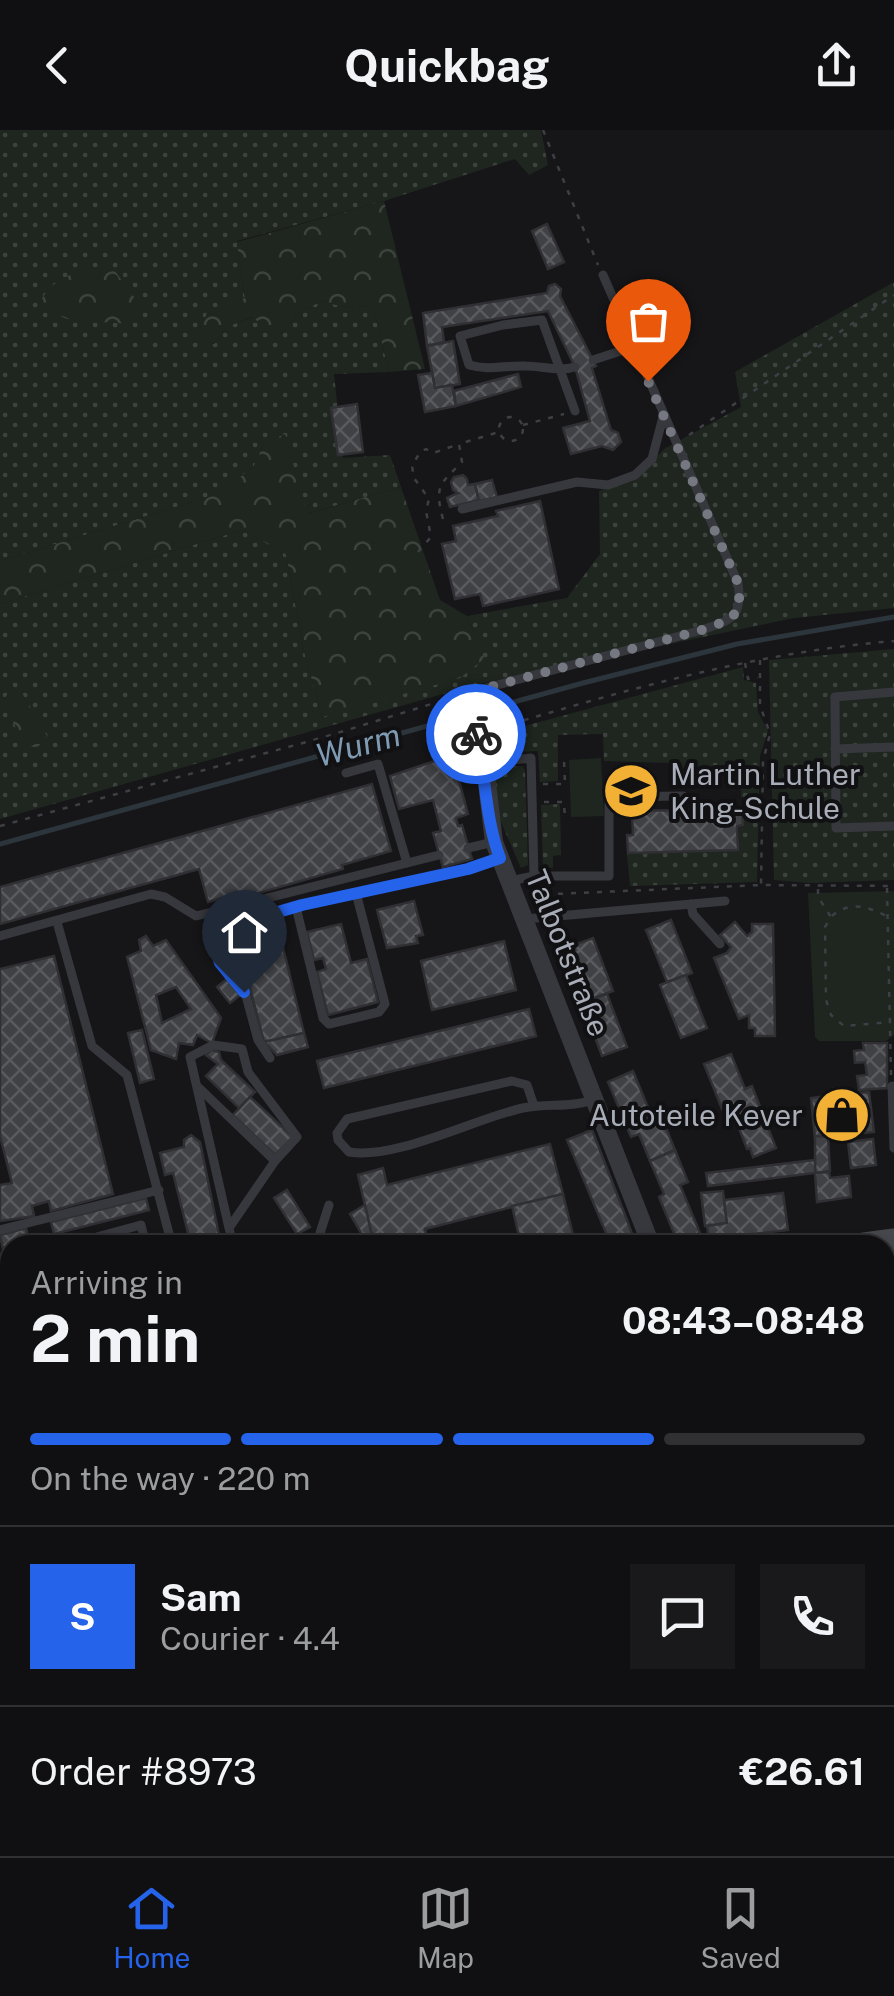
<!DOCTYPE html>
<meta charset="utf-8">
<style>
body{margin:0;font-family:"Public Sans",sans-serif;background:#19191b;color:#f1f3f6;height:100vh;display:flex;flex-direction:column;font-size:38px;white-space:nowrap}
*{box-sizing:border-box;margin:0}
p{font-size:32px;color:#9c9d9f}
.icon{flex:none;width:55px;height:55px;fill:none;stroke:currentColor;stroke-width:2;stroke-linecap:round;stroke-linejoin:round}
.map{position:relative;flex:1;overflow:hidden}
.details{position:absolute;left:0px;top:1105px;width:895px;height:622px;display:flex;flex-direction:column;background:#101012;border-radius:30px 30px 0 0;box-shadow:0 2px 8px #0004,0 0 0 2px #303032}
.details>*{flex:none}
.pin{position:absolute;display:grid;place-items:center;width:85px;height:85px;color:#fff;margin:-102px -42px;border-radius:50% 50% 50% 0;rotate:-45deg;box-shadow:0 0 10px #0007}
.pin .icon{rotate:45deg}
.courier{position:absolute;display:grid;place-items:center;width:100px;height:100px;margin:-50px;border:8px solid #2563eb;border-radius:50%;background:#fff;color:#222;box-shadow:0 2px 12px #0007}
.head em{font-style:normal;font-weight:700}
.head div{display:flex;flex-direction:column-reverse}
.head{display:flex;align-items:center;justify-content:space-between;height:170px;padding:0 30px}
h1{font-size:65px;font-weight:700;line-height:75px}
.bar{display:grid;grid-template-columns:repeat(4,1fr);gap:15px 10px;align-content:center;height:120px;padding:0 30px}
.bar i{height:12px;border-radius:8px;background:#303032}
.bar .current{background:#2563eb}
.bar p{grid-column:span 4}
.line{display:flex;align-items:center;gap:25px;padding:0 30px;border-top:2px solid #303032}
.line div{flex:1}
.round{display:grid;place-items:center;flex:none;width:105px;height:105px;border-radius:0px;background:#19191b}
header{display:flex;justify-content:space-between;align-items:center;height:130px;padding:0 30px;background:#101012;font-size:45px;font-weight:700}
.tab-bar{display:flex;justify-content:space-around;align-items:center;height:140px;border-top:2px solid #303032;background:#101012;font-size:28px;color:#9c9d9f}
.tab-bar a{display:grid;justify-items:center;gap:5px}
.tab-bar .current{color:#2563eb}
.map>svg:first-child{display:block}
.grass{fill:url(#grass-dots)}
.forest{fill:url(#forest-crowns)}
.park{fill:#1e261f}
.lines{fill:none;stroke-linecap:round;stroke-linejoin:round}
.stream{stroke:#2c353c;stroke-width:5}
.building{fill:url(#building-cross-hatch);stroke:#303034;stroke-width:2.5;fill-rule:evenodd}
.path{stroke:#3d3f44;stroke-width:2.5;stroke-dasharray:5 8;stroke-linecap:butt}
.lane{stroke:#37383d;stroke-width:9}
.street{stroke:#37383d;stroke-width:18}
.secondary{stroke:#45474d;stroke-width:25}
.done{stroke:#757880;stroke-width:10;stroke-dasharray:0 18}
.route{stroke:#2563eb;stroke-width:12}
.labels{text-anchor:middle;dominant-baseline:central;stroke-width:8;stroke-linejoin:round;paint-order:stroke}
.poi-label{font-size:30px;fill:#a8adb8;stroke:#111113;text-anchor:start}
.street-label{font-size:30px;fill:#a8adb8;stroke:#111113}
.water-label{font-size:32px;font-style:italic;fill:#7f9bb3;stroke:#111113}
</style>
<header><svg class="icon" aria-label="back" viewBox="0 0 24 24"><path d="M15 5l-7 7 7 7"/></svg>Quickbag<svg class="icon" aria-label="share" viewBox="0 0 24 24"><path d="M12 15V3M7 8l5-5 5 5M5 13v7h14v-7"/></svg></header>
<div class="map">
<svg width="894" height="1726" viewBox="0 0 894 1726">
<defs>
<pattern id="grass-dots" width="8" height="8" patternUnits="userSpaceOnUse" patternTransform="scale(2.5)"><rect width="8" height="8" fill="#1e261f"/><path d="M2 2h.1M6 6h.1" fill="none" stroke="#3c433d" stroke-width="1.8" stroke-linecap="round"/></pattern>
<pattern id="forest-crowns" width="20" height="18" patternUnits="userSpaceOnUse" patternTransform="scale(2.5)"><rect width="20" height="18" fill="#1e261f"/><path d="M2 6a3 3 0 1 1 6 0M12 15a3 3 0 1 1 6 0" fill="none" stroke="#3c433d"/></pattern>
<pattern id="building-cross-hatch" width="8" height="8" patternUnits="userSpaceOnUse" patternTransform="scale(2.5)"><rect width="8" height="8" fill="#404145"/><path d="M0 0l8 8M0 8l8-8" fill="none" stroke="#595a5e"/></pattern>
</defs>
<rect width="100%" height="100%" fill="#161618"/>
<g class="grass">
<path d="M 0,0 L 541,0 L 548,35 L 529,45 L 515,29 L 384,71 L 237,111 L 245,168 L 198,208 L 214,214 L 228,196 L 254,187 L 276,209 L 299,183 L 321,171 L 345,177 L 373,176 L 389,242 L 334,244 L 343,328 L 390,325 L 401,357 L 306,384 L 285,305 L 264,313 L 254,336 L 219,364 L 0,431 Z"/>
<path d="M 894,152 L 894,478 L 794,488 L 475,555 L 0,689 L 0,474 L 242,400 L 286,424 L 304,521 L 322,587 L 483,528 L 467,486 L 567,468 L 600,424 L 599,361 L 638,346 L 664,319 L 741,277 L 735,242 Z"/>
<path d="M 894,519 L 894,750 L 808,753 L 774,750 L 769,530 Z"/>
<path d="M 743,537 L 744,550 L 756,553 L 758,582 L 768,601 L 760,626 L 757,752 L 630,756 L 627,724 L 739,721 L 739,697 L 744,696 L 744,678 L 747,678 L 746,668 L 741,667 L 740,645 L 674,647 L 671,633 L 604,631 L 603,604 L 558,605 L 558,651 L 540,652 L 538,621 L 488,623 L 486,612 L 502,602 Z"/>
<path d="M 523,636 L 525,641 L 528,735 L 521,738 L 498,685 L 492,637 Z"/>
<path d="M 560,674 L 561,725 L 553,726 L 553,738 L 543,738 L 541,675 Z"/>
<path d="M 10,1379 L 10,1497 L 0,1499 L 0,1381 Z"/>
</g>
<g class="forest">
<path d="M 384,71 L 425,239 L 389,242 L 373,176 L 344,177 L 321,171 L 299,183 L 276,209 L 253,187 L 228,196 L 214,214 L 197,208 L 208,180 L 245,168 L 237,112 Z"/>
<path d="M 112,137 L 142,178 L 132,194 L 71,190 L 50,183 L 41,170 C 56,144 83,139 112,137 Z"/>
<path d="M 285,304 L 307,384 L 401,357 L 440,470 L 467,486 L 484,529 L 460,548 L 322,587 L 304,521 L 286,424 L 242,400 L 0,474 L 0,431 L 219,364 L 254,336 L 264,313 Z"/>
<path d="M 12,558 L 21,561 L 47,606 L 38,617 L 23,616 L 4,569 Z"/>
</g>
<g class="park">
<path d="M 601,628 L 604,686 L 571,687 L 569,630 Z"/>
<path d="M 894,761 L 894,905 L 886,911 L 819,911 L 815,907 L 808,763 Z"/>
</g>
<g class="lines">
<path class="stream" d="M 0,714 L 583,553 L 737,514 L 894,487"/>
</g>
<g class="building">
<path d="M 547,94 L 564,132 L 548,139 L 532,101 Z"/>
<path d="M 555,154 L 561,159 L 560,166 L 596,236 L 592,238 L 611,300 L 618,303 L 621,312 L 613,320 L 602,316 L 571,324 L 563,298 L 590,291 L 575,237 L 548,181 L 442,197 L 444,212 L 427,216 L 423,183 L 547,163 L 549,156 Z"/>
<path d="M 453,211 L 460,254 L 435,258 L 427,216 Z"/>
<path d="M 432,243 L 435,258 L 452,255 L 456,276 L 425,282 L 418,245 Z"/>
<path d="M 518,244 L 521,257 L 456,276 L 454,261 Z"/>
<path d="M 357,274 L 363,322 L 338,325 L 331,278 Z"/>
<path d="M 463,345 L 467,349 L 468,355 L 475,354 L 479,370 L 450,377 L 447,368 L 458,363 L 453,360 L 451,352 L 454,347 Z"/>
<path d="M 492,350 L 497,367 L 479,371 L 475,354 Z"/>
<path d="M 540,371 L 559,459 L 483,476 L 480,464 L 455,469 L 442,414 L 456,411 L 453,396 L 498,386 L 496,381 Z"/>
<path d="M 452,625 L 468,684 L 456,688 L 458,696 L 462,695 L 472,729 L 443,737 L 433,703 L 441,701 L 433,670 L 399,679 L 390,646 Z"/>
<path d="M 372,654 L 391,721 L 342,735 L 343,739 L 227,772 L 225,767 L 208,772 L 199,739 L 0,794 L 0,757 Z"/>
<path d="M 742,679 L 743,695 L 737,696 L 738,720 L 628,723 L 627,705 L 633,705 L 632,681 Z"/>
<path d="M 414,771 L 423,805 L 416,806 L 418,813 L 387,818 L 377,780 Z"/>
<path d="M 276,789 L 304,903 L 264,912 L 235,799 Z"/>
<path d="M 671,790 L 692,843 L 667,852 L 646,800 Z"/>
<path d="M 735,792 L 747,806 L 752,802 L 752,794 L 773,794 L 775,906 L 755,906 L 755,898 L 749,898 L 749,885 L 739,889 L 714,828 L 727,823 L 731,817 L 720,805 Z"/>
<path d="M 341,794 L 351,833 L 367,829 L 378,872 L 328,885 L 317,842 L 326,839 L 323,828 L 314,830 L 307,802 Z"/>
<path d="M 146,806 L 153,816 L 166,810 L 221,888 L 212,913 L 197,905 L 193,915 L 179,913 L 176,929 L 151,920 L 127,827 L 141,821 L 139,810 ZM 176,857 L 191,879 L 162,893 L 156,865 Z"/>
<path d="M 593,808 L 613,861 L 589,870 L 569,817 Z"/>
<path d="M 504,811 L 516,860 L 432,880 L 421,831 Z"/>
<path d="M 54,826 L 113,1064 L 51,1081 L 49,1071 L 32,1076 L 34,1086 L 0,1091 L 0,1055 L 12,1053 L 0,1006 L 0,839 Z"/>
<path d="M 686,845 L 707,898 L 681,908 L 660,855 Z"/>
<path d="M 227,849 L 240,865 L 230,873 L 217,857 Z"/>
<path d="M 607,864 L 627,917 L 602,926 L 582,873 Z"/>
<path d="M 529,879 L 536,906 L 324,958 L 317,931 Z"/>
<path d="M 142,900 L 154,949 L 140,953 L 128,903 Z"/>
<path d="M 304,903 L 308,917 L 277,925 L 264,912 Z"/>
<path d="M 863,913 L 887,913 L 887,958 L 859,960 L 857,946 L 867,945 L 865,932 L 855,933 L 854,921 L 864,920 Z"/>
<path d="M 211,920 L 219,922 L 221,930 L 255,962 L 239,978 L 206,946 L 218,934 L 206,925 Z"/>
<path d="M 731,924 L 745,959 L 752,956 L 776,1018 L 753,1027 L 750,1018 L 747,1019 L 730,975 L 722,979 L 704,934 Z"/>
<path d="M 633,941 L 654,992 L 662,988 L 675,1020 L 650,1031 L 639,1004 L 631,1007 L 608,952 Z"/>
<path d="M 845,958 L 846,964 L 869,962 L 874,1002 L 815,1008 L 811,968 L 834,965 L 833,959 Z"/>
<path d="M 250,967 L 293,1007 L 275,1025 L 233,985 Z"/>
<path d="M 592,1000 L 627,1090 L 636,1115 L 611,1115 L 567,1010 Z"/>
<path d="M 191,1005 L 200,1012 L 221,1115 L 191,1115 L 173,1043 L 165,1045 L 160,1023 L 184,1017 L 184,1010 Z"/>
<path d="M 815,1006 L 828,1007 L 830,1041 L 815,1043 Z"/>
<path d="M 873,1009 L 876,1035 L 851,1038 L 848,1012 Z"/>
<path d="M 550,1014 L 563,1064 L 425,1099 L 429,1115 L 380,1115 L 371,1102 L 358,1045 L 383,1038 L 387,1055 Z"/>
<path d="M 675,1020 L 688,1052 L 680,1055 L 700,1103 L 678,1113 L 659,1067 L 664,1064 L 650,1031 Z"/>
<path d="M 815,1030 L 815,1043 L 708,1056 L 706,1043 Z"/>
<path d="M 829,1042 L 830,1048 L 849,1046 L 851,1067 L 817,1072 L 815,1043 Z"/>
<path d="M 287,1060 L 310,1097 L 297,1104 L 274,1068 Z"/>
<path d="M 723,1061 L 727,1093 L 705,1096 L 701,1063 Z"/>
<path d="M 783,1063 L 788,1100 L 709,1109 L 707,1096 L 727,1093 L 724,1070 Z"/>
<path d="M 563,1064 L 574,1109 L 550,1115 L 521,1115 L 512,1076 Z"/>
<path d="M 146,1068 L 149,1080 L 54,1104 L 51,1092 Z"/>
<path d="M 365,1075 L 371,1102 L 380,1115 L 368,1115 L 350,1084 Z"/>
<path d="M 26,1098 L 29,1111 L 3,1119 L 0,1105 Z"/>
<path d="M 894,1444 L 894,1726 L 755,1726 L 753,1718 L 885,1718 L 885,1447 Z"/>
<path d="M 66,1718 L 149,1718 L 151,1726 L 62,1726 L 68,1725 Z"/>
<path d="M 168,1718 L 201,1718 L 203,1726 L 170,1726 Z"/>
<path d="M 559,1718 L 664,1718 L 666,1726 L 558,1726 Z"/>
</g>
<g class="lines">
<g class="path">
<path d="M 543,0 L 598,135"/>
<circle cx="511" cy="299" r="12"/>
<path d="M 523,295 L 564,284"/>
<path d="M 689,305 L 894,165"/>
<path d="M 443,389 C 434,356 440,354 462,332 L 459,314 L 499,302"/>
<path d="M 418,422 L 431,407 L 426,381 L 429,369 L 414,348 L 412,336 L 420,322 L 426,319 L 433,323 L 459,314"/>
<path d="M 760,530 L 760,575 L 770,604 L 763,631 L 761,754"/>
<path d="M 745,533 L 748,549 L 758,548"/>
<path d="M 488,605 L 498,598 C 628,559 759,522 894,511"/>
<path d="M 543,654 L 565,654 L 564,631"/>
<path d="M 544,672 L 564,672 L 565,690"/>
<path d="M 0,696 L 321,608 L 451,568"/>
<path d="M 887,758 L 891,945"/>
<path d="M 818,759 L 818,767 L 831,787 L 825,797 L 826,870 L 831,885 L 844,896 L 891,892"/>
<path d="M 532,765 L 761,755 L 894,756"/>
<path d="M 832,786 C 850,770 869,777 888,787"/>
<path d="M 0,1354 L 10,1352"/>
<path d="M 33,1718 L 65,1723"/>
</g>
<g class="lane">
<path d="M 593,230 L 633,217"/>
<path d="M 575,281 L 542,190 L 503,195 L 460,206 L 469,235 C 490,241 505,235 526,236 C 543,236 558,242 575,237"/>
<path d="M 462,379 L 577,352 L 608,355 L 635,345 L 652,329 L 663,287"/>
<path d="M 894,562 L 835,567 L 836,698 L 894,696"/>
<path d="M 835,619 L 894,617"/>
<path d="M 484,633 L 531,628 L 534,746"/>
<path d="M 486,645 L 464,564 L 702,500 C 732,489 743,488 738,453 L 603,145"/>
<path d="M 468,718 L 494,712"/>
<path d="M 407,733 L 439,725"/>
<path d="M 510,751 L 534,746 L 609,746 L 609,667 L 683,666"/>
<path d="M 691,774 L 693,784 L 720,814"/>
<path d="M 296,777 L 323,888 L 329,894 L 379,882 L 385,874 L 356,763"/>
<path d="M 525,789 L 725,771"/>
<path d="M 57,792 L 92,916 L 127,945 L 172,1115"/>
<path d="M 0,806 L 151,764 L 165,767 L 196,786 L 407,733 L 378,634 L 346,643"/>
<path d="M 270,928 L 258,910 L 245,862 L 220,833 L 211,802 L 302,775 L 468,739 L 501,728"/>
<path d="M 892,956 L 894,1018"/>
<path d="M 198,957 L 275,1031"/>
<path d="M 534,976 L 527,955 L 512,951 L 347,989 L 337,1003 L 338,1010 L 349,1022 C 396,1030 476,988 523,978 C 547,973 570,978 593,970"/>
<path d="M 229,1098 L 275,1031 L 297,1007 L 248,942 L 242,919 L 213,915 L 190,927 L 229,1098 L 233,1115"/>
<path d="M 0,1100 L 159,1060"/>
<path d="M 67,1115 L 141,1095 L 146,1115"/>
<path d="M 327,1115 L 320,1103 L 329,1075"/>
<path d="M 10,1130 L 10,1133"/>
<path d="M 0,1170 L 5,1188 L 0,1219"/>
<path d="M 885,1183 L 894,1183"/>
<path d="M 885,1262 L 894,1261"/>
<path d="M 885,1429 L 894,1427"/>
<path d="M 742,1718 L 744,1726"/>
</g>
<g class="street">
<path d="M 486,645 L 494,712 L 651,1115"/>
<path d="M 0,1535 L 10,1533"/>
<path d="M 0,1687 L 8,1726"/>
<path d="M 490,1718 L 492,1726"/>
<path d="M 217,1719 L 219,1726"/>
<path d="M 313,1726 L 349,1718"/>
</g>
<g class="secondary">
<path d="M 864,1115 L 894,1111"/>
<path d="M 885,1135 L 894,1134"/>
<path d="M 0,1324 L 10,1322"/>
</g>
</g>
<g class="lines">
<path class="done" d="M 476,604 L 464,564 L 702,500 C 732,489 743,488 738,453 L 648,251"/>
<path class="route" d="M 244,862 L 220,833 L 210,802 L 302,775 L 468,739 L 500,728 C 485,689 486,645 476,604"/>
</g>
<defs>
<g id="school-disc" transform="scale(2.875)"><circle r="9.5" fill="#f2b134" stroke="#111113"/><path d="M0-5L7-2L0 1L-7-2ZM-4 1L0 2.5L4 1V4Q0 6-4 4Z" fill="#111"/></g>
<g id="shop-disc" transform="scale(2.875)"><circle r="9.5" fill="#f2b134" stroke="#111113"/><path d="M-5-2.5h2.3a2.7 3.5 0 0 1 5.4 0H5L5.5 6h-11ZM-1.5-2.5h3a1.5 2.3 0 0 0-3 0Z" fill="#111"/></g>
</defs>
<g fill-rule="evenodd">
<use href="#school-disc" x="631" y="661"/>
<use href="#shop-disc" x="842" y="985"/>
</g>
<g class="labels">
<g class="poi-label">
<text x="670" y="644">Martin Luther<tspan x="670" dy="34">King-Schule</tspan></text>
<text x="803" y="985" text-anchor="end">Autoteile Kever</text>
</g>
<g class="street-label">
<text transform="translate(568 823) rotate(68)">Talbotstraße</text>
</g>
<g class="water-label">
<text transform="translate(358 615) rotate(-15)">Wurm</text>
</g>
</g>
</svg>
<div class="pin" style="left:648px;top:251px;background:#ea580c"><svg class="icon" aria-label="bag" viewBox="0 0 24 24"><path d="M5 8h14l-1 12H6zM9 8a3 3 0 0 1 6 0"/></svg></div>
<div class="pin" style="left:244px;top:862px;background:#1f2937"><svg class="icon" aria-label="home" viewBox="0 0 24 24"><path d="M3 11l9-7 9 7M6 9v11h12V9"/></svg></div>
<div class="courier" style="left:476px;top:604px"><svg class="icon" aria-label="bike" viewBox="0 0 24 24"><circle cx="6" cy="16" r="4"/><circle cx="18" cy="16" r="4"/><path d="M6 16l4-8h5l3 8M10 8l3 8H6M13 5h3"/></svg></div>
<section class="details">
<div class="head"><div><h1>2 min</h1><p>Arriving in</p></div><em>08:43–08:48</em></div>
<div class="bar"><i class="current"></i><i class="current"></i><i class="current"></i><i></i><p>On the way · 220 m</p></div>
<div class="line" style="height:180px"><b class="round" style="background:#2563eb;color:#fff">S</b><div><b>Sam</b><p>Courier · 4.4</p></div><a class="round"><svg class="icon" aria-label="chat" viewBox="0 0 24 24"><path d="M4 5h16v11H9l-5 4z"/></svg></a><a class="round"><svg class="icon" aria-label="phone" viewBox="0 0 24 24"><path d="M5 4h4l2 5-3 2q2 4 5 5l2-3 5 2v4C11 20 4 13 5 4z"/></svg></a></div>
<div class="line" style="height:130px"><div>Order #8973</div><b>€26.61</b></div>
</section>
</div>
<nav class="tab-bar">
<a class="current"><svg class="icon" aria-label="home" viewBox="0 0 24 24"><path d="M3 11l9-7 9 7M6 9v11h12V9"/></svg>Home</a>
<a><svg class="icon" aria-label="map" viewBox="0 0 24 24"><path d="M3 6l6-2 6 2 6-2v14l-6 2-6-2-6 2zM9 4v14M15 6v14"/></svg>Map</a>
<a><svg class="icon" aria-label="saved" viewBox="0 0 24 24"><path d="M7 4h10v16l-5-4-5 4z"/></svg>Saved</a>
</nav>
